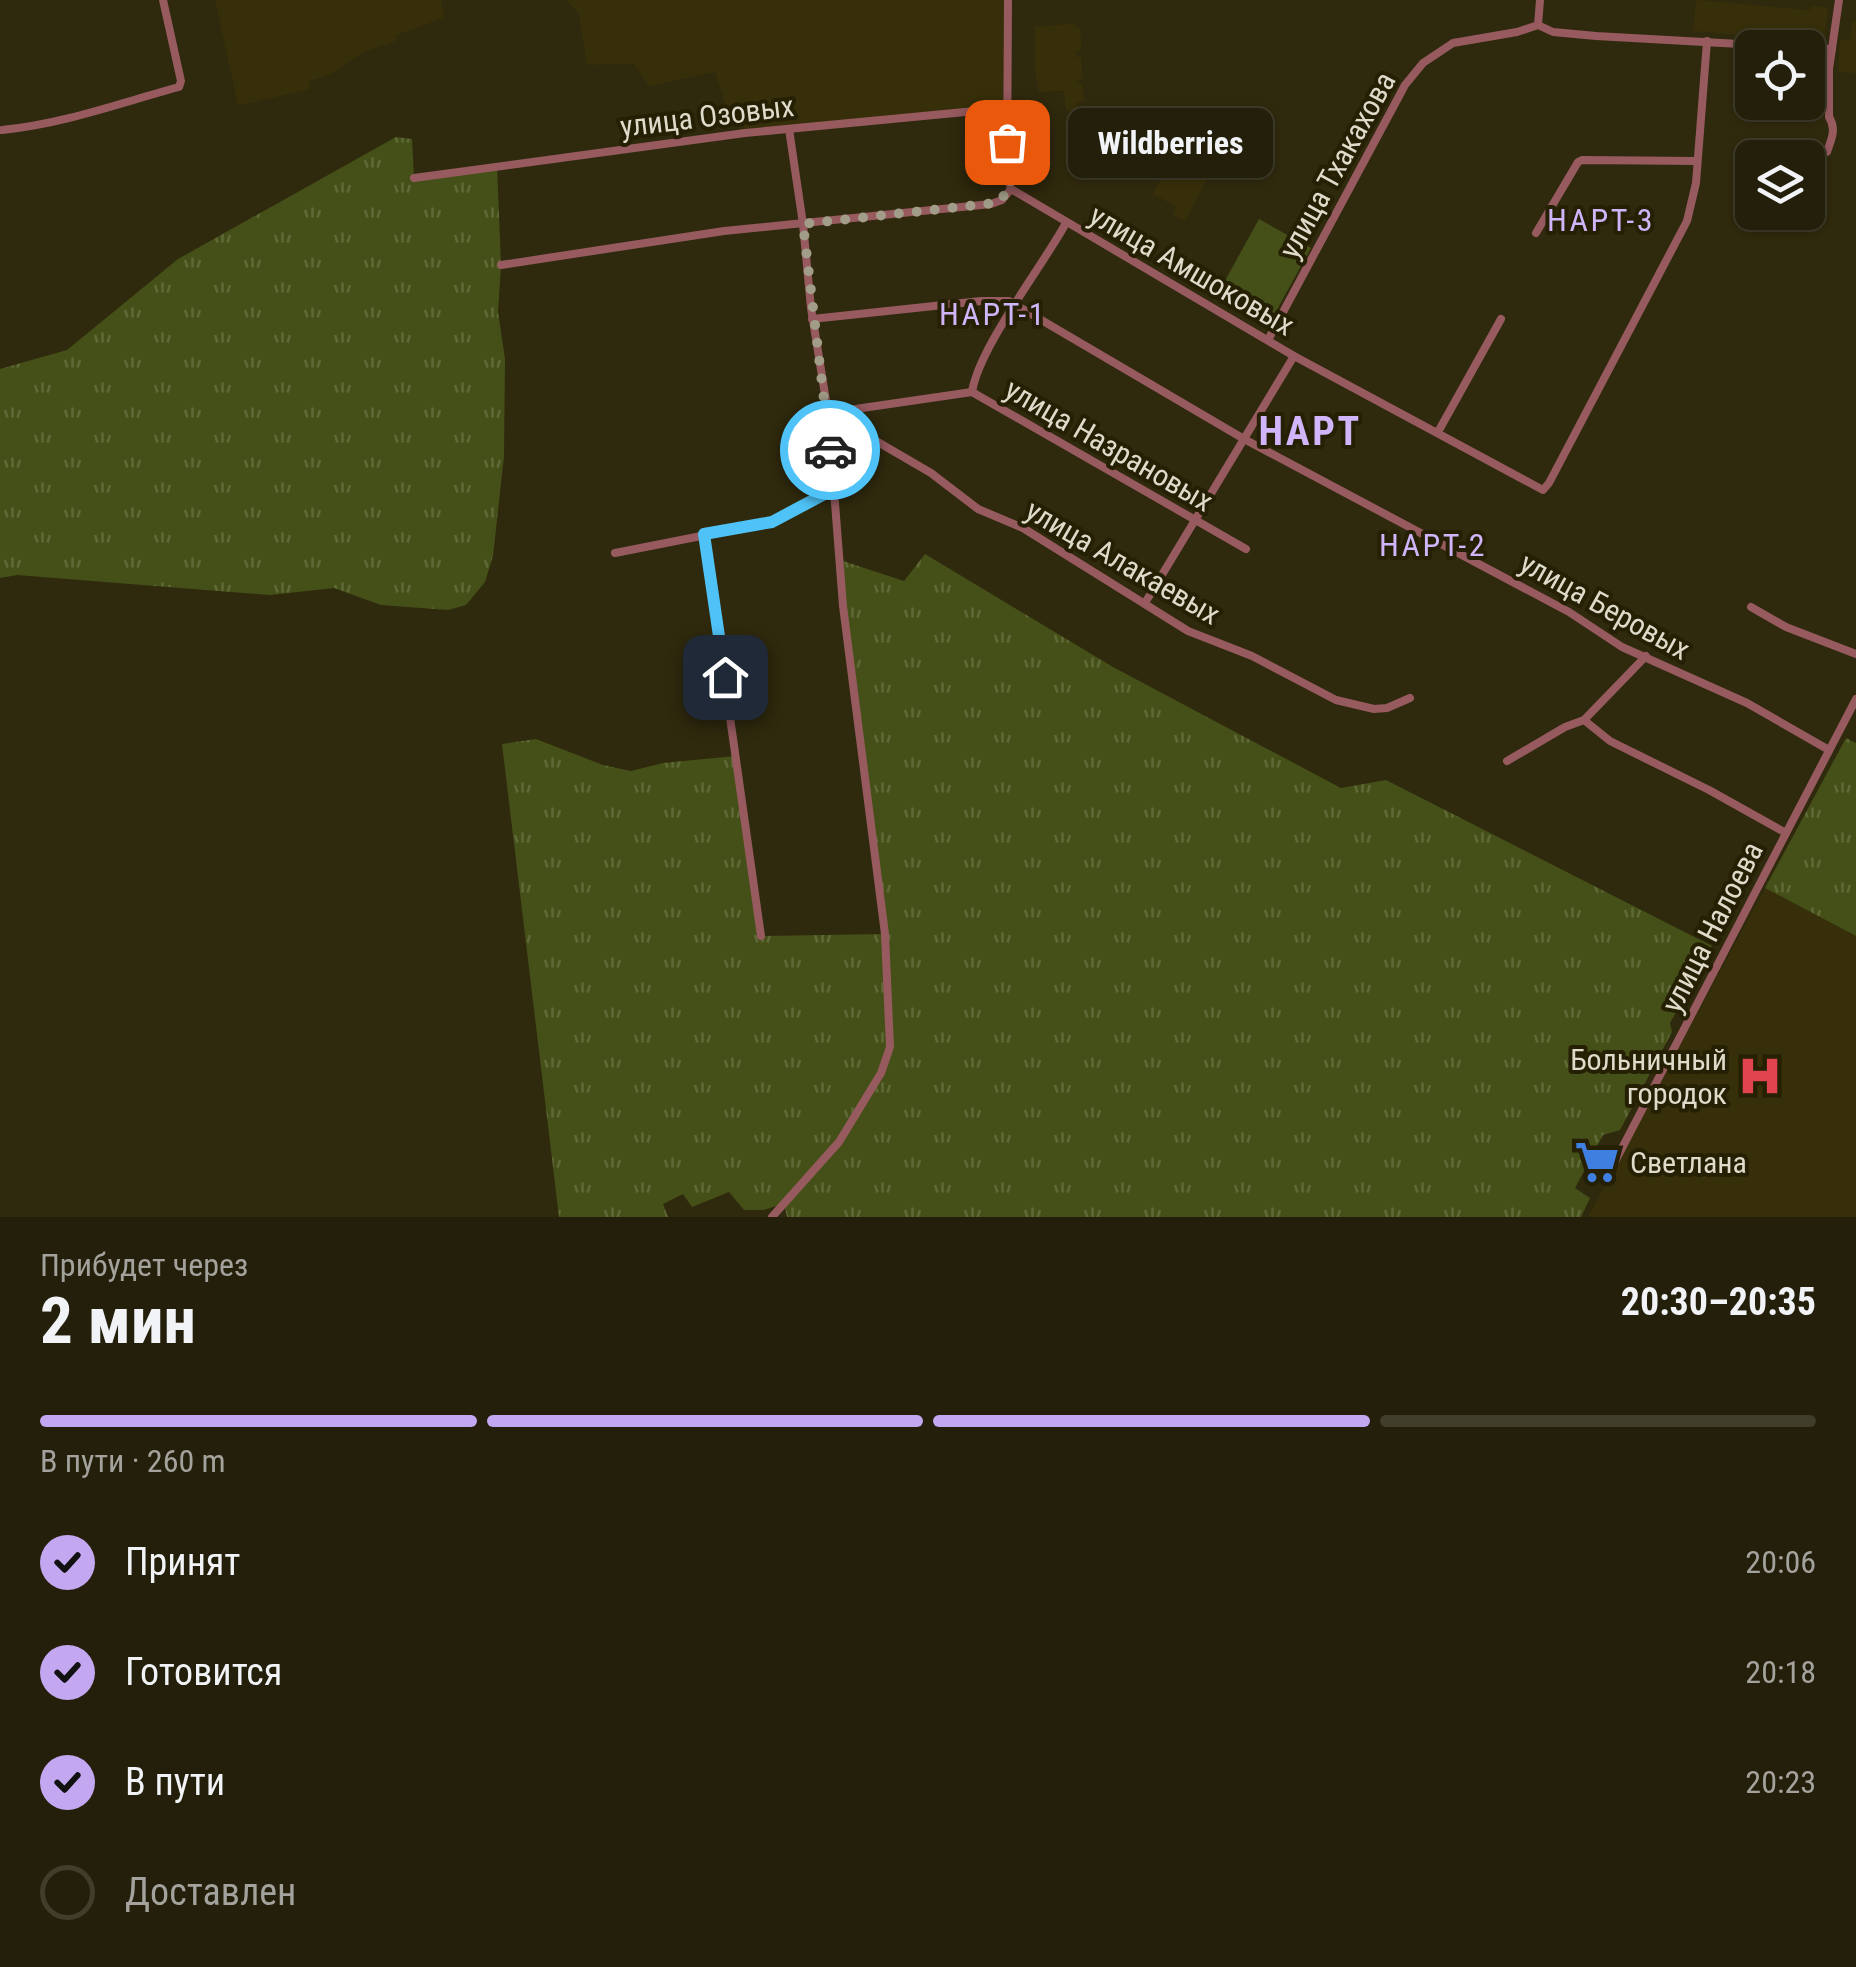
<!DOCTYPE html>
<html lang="ru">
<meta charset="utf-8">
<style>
body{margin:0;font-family:"Roboto Condensed",sans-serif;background:#2b2713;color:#f1f3f6;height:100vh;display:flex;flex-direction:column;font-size:38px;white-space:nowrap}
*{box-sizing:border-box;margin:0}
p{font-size:32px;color:#a3a29c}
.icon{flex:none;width:55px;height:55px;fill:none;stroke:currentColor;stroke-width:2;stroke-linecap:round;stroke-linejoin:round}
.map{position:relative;height:1217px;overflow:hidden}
.side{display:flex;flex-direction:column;background:#231f0a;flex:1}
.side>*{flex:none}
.buttons{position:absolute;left:1735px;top:30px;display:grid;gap:20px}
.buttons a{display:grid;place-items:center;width:90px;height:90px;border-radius:15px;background:#231f0a;box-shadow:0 2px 8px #0004,0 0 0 2px #403d2b;font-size:50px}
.pin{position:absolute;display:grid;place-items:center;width:85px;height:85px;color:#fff;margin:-42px;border-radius:20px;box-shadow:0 5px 15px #0006}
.courier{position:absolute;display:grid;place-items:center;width:100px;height:100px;margin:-50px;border:8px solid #4fc3f7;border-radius:50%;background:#fff;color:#222;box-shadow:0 2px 12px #0007}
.bubble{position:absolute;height:70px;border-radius:15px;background:#231f0a;box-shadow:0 2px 8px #0004,0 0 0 2px #403d2b;font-size:32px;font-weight:700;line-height:70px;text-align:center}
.summary em{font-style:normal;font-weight:700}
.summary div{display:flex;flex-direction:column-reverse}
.summary{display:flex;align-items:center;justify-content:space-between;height:170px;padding:0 40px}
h1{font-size:65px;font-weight:700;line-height:75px}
.bar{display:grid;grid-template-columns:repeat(4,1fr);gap:15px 10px;align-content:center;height:120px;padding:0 40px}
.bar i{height:12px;border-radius:8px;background:#403d2b}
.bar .selected{background:#c4a7f1}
.bar p{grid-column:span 4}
ol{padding:0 40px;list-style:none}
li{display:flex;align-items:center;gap:30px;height:110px}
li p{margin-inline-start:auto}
li .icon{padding:10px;border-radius:50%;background:#c4a7f1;color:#111;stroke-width:4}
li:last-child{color:#a3a29c}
li i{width:55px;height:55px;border:5px solid #403d2b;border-radius:50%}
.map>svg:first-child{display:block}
.built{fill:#372f0a}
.grass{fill:url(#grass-tufts)}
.green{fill:#445017}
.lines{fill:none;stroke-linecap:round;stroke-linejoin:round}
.street{stroke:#965a5f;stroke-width:8}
.done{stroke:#a19d88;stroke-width:10;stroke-dasharray:0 18}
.route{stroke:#4fc3f7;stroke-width:12}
.labels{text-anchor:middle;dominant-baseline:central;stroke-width:8;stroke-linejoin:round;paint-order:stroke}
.street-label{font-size:30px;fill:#dedbca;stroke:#251f04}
.poi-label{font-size:30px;fill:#dedbca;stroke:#251f04;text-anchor:end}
.neighbourhood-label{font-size:32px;letter-spacing:2.5px;fill:#d0b5fb;stroke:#251f04}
.district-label{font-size:40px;font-weight:bold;letter-spacing:2.5px;fill:#d0b5fb;stroke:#251f04}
</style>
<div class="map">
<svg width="1856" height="1217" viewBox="0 0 1856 1217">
<defs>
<pattern id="grass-tufts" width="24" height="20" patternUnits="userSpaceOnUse" patternTransform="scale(2.5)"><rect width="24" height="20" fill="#445017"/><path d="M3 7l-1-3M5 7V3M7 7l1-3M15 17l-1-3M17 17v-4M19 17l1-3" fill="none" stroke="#5f6937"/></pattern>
</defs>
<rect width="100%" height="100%" fill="#2f290d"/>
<g class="built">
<path d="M 215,0 L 441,0 L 444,18 L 396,35 L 396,41 L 364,52 L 329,75 L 309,81 L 310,89 L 238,106 Z"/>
<path d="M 567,0 L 1008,0 L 1007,108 L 745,133 L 741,115 L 729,116 L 715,72 L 649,86 L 634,64 L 587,65 L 579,15 Z"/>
<path d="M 1696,0 L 1810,10 L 1811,6 L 1828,7 L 1824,42 L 1693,31 Z"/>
<path d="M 1852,21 L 1856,22 L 1856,73 L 1838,72 L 1840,40 L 1850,40 Z"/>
<path d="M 1075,23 L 1076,28 L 1080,28 L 1082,50 L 1076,51 L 1076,57 L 1081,57 L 1083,77 L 1076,84 L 1082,84 L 1084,101 L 1077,103 L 1078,110 L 1066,111 L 1064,91 L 1039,92 L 1035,72 L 1035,27 Z"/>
<path d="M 1177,149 L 1213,168 L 1185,221 L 1173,215 L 1176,207 L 1153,194 Z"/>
<path d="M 1765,888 L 1856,936 L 1856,1217 L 1588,1217 Z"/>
</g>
<g class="grass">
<path d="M 396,137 L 412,139 L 414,177 L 497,165 L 501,265 L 498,312 L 505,359 L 504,456 L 493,556 L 485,582 L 466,605 L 448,610 L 381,605 L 334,588 L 270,595 L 17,575 L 0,578 L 0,369 L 67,350 L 178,259 Z"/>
<path d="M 925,554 L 1113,667 L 1341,788 L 1386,780 L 1712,946 L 1670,1023 L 1672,1032 L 1620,1130 L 1603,1135 L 1575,1188 L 1590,1198 L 1581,1217 L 787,1217 L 784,1204 L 763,1210 L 744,1210 L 729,1192 L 692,1207 L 683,1194 L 663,1204 L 668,1217 L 559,1217 L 502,744 L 536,739 L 603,765 L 631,771 L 663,763 L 735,756 L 761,936 L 884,934 L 840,560 L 904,581 Z"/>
<path d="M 1846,738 L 1856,743 L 1856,936 L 1765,888 Z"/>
</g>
<path class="green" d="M 1259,219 L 1311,248 L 1268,326 L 1216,297 Z"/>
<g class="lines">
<g class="street">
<path d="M 1008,0 L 1007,175 L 1011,189"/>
<path d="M 1538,25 L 1540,0"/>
<path d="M 2,130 C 63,124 120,103 179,87 L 181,81 L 163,0"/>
<path d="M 1827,152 C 1831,140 1837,129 1829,117 L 1829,69 L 1839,0"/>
<path d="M 414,178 L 745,133 L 1007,108"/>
<path d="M 1011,189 L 1294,356 L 1543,490 L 1549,483 L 1687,221 L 1696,183 L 1707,41"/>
<path d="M 1536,233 L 1578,162 L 1582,160 L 1697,161"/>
<path d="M 501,265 L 724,231 L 991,204 L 1002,200 L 1011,189"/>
<path d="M 812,319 L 981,301 L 1009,301 L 1244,439 L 1569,612 L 1622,647 L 1747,703 L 1829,750"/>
<path d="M 1268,340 L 1405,85 L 1423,63 L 1453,43 L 1517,32 L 1538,25 L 1553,32 L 1596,36 L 1832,49"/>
<path d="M 972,392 C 979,347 1042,267 1066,223"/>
<path d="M 828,413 L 931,473 L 978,509 L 1023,528 L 1188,631 L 1252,656 L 1336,700 L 1374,709 L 1387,708 L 1410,698"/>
<path d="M 828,413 L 972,392 L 1246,549"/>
<path d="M 1438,432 L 1501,319"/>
<path d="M 704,534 L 761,936"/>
<path d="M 615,553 L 772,522 L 832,490"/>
<path d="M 1145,603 L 1294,356"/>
<path d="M 1751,607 L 1786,627 L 1856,654"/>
<path d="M 1584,720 L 1610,741 L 1709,790 L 1786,833"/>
<path d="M 1507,761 L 1565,727 L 1584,720 L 1646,656"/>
<path d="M 1608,1175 L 1856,699"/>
<path d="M 772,1217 L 839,1142 L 881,1073 L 890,1047 L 885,934 L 843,606 L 828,413 L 811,308 L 803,224 L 789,129"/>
</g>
</g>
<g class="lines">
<path class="done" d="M 830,450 L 803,224 L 996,203 L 1011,189 L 1007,142"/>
<path class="route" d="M 725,677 L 704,534 L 772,522 L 832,490 L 830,450"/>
</g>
<defs>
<g id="hospital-bare" transform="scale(3.45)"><path d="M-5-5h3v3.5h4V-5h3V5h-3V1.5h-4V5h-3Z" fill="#e0444e" stroke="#251f04" stroke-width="2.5" paint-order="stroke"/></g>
<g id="supermarket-bare" transform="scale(3.45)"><path d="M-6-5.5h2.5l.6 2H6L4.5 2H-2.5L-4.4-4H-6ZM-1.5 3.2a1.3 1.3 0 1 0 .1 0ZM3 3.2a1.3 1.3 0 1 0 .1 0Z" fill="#3f7fe0" stroke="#251f04" stroke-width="2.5" paint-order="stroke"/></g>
</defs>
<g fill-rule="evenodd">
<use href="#hospital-bare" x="1760" y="1076"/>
<use href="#supermarket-bare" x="1597" y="1162"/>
</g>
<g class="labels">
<g class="street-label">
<text transform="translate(707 116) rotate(-7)">улица Озовых</text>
<text transform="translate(1337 165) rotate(-61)">улица Тхакахова</text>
<text transform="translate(1192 270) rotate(30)">улица Амшоковых</text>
<text transform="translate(1109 445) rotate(30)">улица Назрановых</text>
<text transform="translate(1123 562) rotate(30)">улица Алакаевых</text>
<text transform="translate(1605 606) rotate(29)">улица Беровых</text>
<text transform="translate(1712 927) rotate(-63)">улица Налоева</text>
</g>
<g class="poi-label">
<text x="1727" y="1059">Больничный<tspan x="1727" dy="34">городок</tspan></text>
<text x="1630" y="1162" text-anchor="start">Светлана</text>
</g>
<g class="neighbourhood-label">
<text x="1601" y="220">НАРТ-3</text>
<text x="993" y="314">НАРТ-1</text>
<text x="1433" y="545">НАРТ-2</text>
</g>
<g class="district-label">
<text x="1310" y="431">НАРТ</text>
</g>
</g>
</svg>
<div class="buttons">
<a><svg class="icon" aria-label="locate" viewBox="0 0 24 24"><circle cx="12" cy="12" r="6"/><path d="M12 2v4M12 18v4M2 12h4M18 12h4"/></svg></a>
<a><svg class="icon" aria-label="layers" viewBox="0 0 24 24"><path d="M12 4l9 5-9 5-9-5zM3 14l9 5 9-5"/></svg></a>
</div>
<div class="pin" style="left:1007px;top:142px;background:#ea580c"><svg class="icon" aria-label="bag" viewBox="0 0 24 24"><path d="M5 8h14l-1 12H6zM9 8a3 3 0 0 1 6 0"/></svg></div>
<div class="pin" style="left:725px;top:677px;background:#1f2937"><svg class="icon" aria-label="home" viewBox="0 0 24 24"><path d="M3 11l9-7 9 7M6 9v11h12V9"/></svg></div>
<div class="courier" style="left:830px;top:450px"><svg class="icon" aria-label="car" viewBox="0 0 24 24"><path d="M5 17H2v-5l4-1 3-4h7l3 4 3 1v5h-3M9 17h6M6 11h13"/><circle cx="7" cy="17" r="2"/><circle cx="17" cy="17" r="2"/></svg></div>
<div class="bubble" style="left:1068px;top:108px;width:205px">Wildberries</div>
</div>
<section class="side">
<div class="summary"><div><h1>2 мин</h1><p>Прибудет через</p></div><em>20:30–20:35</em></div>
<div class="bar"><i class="selected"></i><i class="selected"></i><i class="selected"></i><i></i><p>В пути · 260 m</p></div>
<ol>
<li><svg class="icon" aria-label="check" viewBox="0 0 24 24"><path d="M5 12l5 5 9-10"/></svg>Принят<p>20:06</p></li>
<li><svg class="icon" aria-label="check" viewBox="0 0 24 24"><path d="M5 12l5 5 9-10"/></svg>Готовится<p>20:18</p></li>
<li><svg class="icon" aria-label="check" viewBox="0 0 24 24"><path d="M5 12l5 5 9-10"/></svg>В пути<p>20:23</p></li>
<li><i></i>Доставлен</li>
</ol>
</section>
